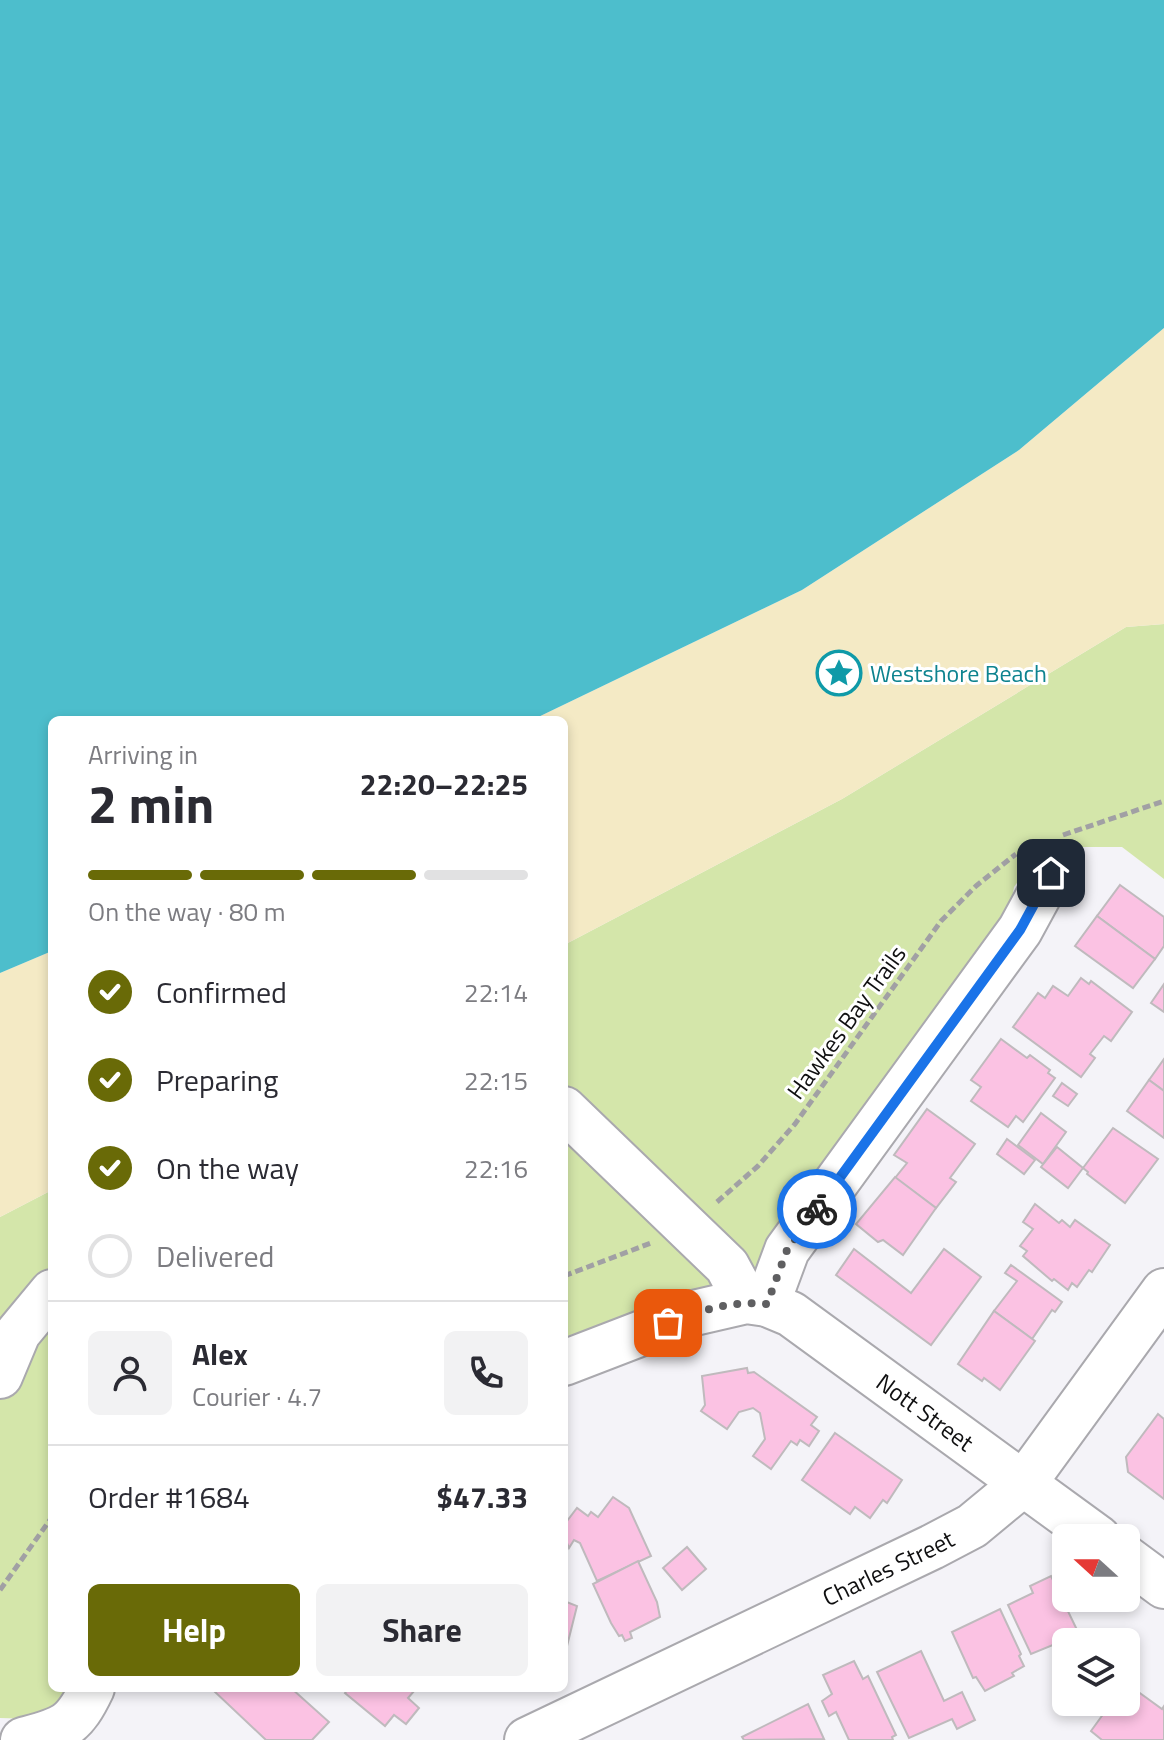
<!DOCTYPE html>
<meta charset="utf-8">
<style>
body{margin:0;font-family:"Titillium Web",sans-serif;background:#f2f2f3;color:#2b2b33;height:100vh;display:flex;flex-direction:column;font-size:30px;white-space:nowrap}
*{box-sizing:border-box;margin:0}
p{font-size:26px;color:#7c7c81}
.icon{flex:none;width:44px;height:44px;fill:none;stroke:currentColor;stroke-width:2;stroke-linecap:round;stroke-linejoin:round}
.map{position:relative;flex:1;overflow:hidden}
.drawer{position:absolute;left:48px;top:716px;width:520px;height:976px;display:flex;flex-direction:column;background:#fff;border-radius:12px;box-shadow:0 4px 12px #0003}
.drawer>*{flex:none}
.needle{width:52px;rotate:291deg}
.tools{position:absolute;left:1052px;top:1524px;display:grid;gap:16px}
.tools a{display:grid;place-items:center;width:88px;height:88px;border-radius:12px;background:#fff;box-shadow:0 4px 12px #0003;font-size:40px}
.pin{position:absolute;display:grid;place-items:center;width:68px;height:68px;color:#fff;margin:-34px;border-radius:16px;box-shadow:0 4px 12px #0006}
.courier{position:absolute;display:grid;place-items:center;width:80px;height:80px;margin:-40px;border:6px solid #1a73e8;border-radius:50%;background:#fff;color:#222;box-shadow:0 2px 10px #0007}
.head em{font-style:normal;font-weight:700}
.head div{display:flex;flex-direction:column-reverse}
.head{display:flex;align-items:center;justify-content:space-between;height:136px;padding:0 40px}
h1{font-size:52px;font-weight:700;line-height:60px}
.bar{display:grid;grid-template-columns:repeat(4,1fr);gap:12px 8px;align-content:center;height:96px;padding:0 40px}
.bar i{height:10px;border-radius:6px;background:#e1e1e2}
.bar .on{background:#696a07}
.bar p{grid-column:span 4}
.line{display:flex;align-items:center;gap:20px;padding:0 40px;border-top:2px solid #e1e1e2}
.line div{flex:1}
.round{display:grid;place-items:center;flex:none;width:84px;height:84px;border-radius:12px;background:#f2f2f3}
ol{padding:0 40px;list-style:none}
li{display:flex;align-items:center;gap:24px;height:88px}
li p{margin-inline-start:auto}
li .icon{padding:8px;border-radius:50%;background:#696a07;color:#fff;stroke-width:4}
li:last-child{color:#7c7c81}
li i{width:44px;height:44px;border:4px solid #e1e1e2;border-radius:50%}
.action{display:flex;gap:16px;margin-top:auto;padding:16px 40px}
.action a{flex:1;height:92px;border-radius:12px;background:#696a07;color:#fff;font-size:32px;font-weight:700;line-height:92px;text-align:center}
.action a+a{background:#f2f2f3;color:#2b2b33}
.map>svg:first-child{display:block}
.green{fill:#d4e6aa}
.sand{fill:#f4eac5}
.water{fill:#4dbecc}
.building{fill:#fbc2e3;stroke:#bfbabd;stroke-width:2}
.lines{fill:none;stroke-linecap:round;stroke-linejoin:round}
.minor-casing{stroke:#aaa9ae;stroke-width:48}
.path{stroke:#a1a0a4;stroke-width:5;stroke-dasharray:8 4;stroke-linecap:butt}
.minor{stroke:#fff;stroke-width:44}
.done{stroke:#5f5f61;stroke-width:8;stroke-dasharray:0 14.4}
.route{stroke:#1a73e8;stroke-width:10}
.labels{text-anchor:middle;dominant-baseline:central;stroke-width:6;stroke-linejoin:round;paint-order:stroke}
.culture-label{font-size:24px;fill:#0d838f;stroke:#fff;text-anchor:start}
.street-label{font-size:24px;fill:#0f0f10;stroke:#fff}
</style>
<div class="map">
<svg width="1164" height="1740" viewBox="0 0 1164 1740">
<rect width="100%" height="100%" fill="#f4f3f8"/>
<g class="green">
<path d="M 1164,624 L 1164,879 L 1122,847 L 1084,847 L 1040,852 L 1014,887 L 1008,922 L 760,1276 L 564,1337 L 564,945 L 842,799 L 1126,627 Z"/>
<path d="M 52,1190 L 52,1688 L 71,1688 L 68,1694 L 35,1719 L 0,1718 L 0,1217 Z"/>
</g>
<g class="sand">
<path d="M 1164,328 L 1164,624 L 1126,627 L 842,799 L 564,945 L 564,720 L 532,720 L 802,590 L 1019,450 Z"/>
<path d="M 52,951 L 52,1190 L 0,1217 L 0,973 Z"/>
</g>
<path class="water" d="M 0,0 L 1164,0 L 1164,328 L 1019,450 L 802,590 L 532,720 L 52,720 L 52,951 L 0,973 Z"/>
<g class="building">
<path d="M 1120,885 L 1164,917 L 1164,946 L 1155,959 L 1097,916 Z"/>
<path d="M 1097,916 L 1155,959 L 1133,988 L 1075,946 Z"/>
<path d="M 1081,978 L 1089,984 L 1091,981 L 1132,1012 L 1111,1041 L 1104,1036 L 1090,1054 L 1095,1058 L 1081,1077 L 1013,1027 L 1038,993 L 1045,998 L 1053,986 L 1068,996 Z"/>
<path d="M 1164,984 L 1164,1012 L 1151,1003 Z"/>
<path d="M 1001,1039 L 1027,1058 L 1030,1055 L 1050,1070 L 1048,1073 L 1055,1078 L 1023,1122 L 1016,1116 L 1008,1127 L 971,1101 L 981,1087 L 971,1080 Z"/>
<path d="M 1164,1059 L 1164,1091 L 1149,1080 Z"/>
<path d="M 1149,1080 L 1164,1091 L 1164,1138 L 1127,1111 Z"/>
<path d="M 1062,1083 L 1077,1094 L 1068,1106 L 1053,1096 Z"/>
<path d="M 927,1109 L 975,1144 L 950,1178 L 956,1182 L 936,1208 L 895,1178 L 907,1163 L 894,1155 Z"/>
<path d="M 1041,1113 L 1066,1132 L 1043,1164 L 1018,1145 Z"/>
<path d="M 1113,1128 L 1158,1159 L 1125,1203 L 1087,1174 L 1088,1172 L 1083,1168 Z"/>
<path d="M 1007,1139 L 1035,1160 L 1024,1174 L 997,1154 Z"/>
<path d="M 1057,1147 L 1083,1168 L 1068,1188 L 1041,1167 Z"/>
<path d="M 895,1177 L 936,1208 L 903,1255 L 883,1240 L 878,1242 L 856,1224 Z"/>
<path d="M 1035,1204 L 1059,1223 L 1062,1220 L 1070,1227 L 1075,1220 L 1110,1245 L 1092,1272 L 1089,1270 L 1077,1287 L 1072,1283 L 1068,1290 L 1054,1279 L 1052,1281 L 1023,1256 L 1027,1251 L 1020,1246 L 1033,1229 L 1023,1222 Z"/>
<path d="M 854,1249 L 911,1293 L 944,1249 L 981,1277 L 931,1345 L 836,1275 Z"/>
<path d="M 1011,1265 L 1062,1302 L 1055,1312 L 1052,1310 L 1032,1339 L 994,1311 L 1017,1281 L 1005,1273 Z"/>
<path d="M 994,1311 L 1035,1341 L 1000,1390 L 984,1378 L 982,1381 L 958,1364 Z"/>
<path d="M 747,1368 L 748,1373 L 754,1372 L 817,1417 L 811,1425 L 819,1431 L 809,1446 L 800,1440 L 797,1445 L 791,1441 L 771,1469 L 753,1456 L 765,1439 L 760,1413 L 753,1408 L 739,1412 L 727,1429 L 701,1411 L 705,1405 L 702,1376 Z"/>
<path d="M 1158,1414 L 1164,1419 L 1164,1499 L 1128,1472 L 1126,1457 Z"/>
<path d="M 835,1433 L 902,1480 L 887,1503 L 883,1500 L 870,1518 L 855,1507 L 850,1514 L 802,1480 Z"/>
<path d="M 613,1497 L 629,1508 L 651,1556 L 597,1581 L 580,1543 L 574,1540 L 569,1548 L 564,1536 L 564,1525 L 577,1508 L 588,1516 L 591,1512 L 598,1517 Z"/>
<path d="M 687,1547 L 706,1569 L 682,1590 L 663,1568 Z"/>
<path d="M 638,1561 L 657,1602 L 660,1617 L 630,1632 L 632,1638 L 625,1641 L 622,1635 L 619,1636 L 611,1623 L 593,1584 Z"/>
<path d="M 1051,1576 L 1078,1632 L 1072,1636 L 1075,1642 L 1066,1642 L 1066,1647 L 1063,1648 L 1060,1642 L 1031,1654 L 1008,1605 L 1033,1593 L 1030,1586 Z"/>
<path d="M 564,1601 L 577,1606 L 564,1658 Z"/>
<path d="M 1000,1609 L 1021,1654 L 1019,1656 L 1024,1666 L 1012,1673 L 1014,1676 L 985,1691 L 976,1677 L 973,1678 L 952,1632 Z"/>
<path d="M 921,1651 L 944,1701 L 962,1692 L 975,1720 L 957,1729 L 952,1719 L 909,1738 L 877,1672 Z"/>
<path d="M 854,1661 L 863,1679 L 868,1676 L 896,1735 L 892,1737 L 893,1740 L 849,1740 L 836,1712 L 829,1716 L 822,1701 L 832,1694 L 823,1675 Z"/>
<path d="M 1126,1683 L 1162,1709 L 1164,1706 L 1164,1740 L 1102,1740 L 1091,1731 L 1112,1702 L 1126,1702 Z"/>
<path d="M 217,1688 L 291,1688 L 329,1722 L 312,1740 L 266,1740 L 214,1691 Z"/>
<path d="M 349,1688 L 412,1688 L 415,1690 L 408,1698 L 419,1708 L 406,1724 L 394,1715 L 385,1726 L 345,1693 Z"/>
<path d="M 808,1704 L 824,1739 L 744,1740 L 742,1737 Z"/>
</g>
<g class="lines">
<g class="minor-casing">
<g id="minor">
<path d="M 564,1109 L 727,1266 L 746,1301"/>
<path d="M 767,1304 L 787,1250 L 1020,930 L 1051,873"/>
<path id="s1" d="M 564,1363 L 694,1313 L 746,1301 L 767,1304 L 791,1314 L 1098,1538"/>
<path d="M 0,1376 L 18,1333 L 52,1292"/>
<path d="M 1126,1558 L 1164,1586"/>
<path d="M 23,1740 C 63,1729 73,1728 92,1688"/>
<path id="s2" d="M 527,1740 L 932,1547 L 972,1526 L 1024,1483 L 1164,1291"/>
</g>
</g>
<g class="path">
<path d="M 1063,835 L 1164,801"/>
<path d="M 717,1202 L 758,1166 L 795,1124 L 941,921 L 976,886 L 1016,854"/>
<path d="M 564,1276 L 651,1243"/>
<path d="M 0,1590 L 52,1517"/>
</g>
<use href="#minor" class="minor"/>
</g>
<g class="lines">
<path class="done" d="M 668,1323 C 699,1311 733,1300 767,1304 L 787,1250 L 817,1209"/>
<path class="route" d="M 817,1209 L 1020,930 L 1051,873"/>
</g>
<defs>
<g id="sight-ring" transform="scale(2.3)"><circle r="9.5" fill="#fff" stroke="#0f9aa8" stroke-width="1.5"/><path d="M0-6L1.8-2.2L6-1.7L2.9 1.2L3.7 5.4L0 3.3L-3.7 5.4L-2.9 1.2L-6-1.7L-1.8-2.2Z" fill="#0f9aa8"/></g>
</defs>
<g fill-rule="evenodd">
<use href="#sight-ring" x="839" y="673"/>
</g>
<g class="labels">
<g class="culture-label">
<text x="870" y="673">Westshore Beach</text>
</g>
<g class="street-label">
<text transform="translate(846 1022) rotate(-54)">Hawkes Bay Trails</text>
<text stroke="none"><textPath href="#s1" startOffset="406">Nott Street</textPath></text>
<text stroke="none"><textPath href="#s2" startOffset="400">Charles Street</textPath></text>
</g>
</g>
</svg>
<div class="tools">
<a><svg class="needle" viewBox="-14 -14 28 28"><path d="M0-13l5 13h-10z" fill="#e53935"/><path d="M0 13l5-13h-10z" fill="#7c7c81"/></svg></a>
<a><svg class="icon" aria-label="layers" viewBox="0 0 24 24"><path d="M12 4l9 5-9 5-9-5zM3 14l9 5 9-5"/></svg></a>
</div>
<div class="pin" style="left:668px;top:1323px;background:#ea580c"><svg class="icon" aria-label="bag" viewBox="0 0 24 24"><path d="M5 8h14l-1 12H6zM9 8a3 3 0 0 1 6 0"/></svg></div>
<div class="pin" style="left:1051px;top:873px;background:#1f2937"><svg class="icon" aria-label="home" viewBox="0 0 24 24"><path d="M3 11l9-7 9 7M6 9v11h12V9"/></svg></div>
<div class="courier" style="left:817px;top:1209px"><svg class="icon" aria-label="bike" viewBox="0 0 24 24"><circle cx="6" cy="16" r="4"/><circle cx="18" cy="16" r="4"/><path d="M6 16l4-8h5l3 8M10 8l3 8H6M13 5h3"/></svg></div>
<section class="drawer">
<div class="head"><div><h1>2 min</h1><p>Arriving in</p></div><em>22:20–22:25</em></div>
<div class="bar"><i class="on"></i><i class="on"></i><i class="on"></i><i></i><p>On the way · 80 m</p></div>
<ol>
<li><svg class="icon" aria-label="check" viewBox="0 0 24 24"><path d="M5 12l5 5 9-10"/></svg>Confirmed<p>22:14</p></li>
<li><svg class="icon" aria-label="check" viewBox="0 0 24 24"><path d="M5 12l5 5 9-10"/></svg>Preparing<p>22:15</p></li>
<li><svg class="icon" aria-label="check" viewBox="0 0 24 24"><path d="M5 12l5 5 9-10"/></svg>On the way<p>22:16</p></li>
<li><i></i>Delivered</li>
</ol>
<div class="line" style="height:144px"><a class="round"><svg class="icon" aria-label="person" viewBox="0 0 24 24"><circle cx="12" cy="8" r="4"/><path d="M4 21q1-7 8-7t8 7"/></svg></a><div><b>Alex</b><p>Courier · 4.7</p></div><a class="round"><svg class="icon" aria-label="phone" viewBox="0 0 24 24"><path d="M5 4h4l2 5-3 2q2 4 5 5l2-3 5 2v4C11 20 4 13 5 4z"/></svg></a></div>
<div class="line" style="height:104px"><div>Order #1684</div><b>$47.33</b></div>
<div class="action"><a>Help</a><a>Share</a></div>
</section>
</div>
